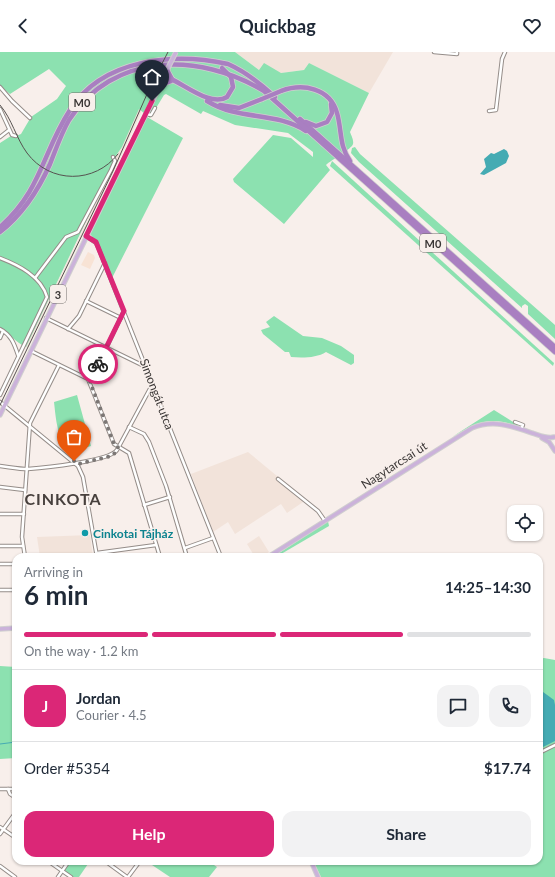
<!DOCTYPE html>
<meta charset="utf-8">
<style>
body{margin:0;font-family:Lato,sans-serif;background:#f2f2f3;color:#1f2937;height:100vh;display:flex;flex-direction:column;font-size:15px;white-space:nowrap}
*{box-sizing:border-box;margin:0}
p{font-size:13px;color:#747a83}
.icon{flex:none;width:22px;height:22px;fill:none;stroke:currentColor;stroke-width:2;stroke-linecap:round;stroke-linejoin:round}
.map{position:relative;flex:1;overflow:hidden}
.details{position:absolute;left:12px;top:501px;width:531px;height:312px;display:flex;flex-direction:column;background:#fff;border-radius:12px;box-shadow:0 1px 3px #0004}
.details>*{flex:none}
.controls{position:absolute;left:507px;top:453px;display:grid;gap:8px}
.controls a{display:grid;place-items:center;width:36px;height:36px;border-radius:8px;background:#fff;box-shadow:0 1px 3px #0004;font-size:20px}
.pin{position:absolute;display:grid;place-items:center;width:34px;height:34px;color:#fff;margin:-41px -17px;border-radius:50% 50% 50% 0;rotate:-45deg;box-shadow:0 0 4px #0007}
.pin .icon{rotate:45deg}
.courier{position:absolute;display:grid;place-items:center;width:40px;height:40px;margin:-20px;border:3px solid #db2777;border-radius:50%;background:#fff;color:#222;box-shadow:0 1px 5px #0007}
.summary em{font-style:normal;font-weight:700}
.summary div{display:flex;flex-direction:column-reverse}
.summary{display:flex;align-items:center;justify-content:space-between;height:68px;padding:0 12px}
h1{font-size:26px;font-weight:700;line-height:30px}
.bar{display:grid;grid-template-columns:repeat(4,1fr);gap:6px 4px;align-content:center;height:48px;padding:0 12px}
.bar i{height:5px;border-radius:3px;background:#e0e1e3}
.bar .active{background:#db2777}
.bar p{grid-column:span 4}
.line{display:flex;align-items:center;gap:10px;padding:0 12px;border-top:1px solid #e0e1e3}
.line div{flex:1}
.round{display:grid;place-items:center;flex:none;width:42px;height:42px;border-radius:12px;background:#f2f2f3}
.primary-button{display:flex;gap:8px;margin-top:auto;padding:8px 12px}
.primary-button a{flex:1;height:46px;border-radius:12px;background:#db2777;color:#fff;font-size:16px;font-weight:700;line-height:46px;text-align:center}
.primary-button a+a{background:#f2f2f3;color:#1f2937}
header{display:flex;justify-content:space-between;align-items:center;height:52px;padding:0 12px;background:#fff;font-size:18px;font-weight:700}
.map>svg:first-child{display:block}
.commercial{fill:#f8e3d5}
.built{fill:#f2e3da}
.green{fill:#8ce1b0}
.water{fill:#45abb3}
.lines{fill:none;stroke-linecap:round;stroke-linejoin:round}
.stream{stroke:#45abb3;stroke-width:1}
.minor-casing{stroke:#958d89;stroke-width:4.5}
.major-casing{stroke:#d0cfcf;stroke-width:5.5}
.highway-casing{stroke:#d0cfcf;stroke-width:6}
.minor{stroke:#fff;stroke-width:2.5}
.major{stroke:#cbb2da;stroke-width:3.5}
.highway{stroke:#a97fc1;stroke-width:4.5}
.tram{stroke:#565250;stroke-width:1}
.major-bridge-casing{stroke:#d0cfcf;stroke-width:5.5;stroke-linecap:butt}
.highway-bridge-casing{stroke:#d0cfcf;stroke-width:6;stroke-linecap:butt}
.major-bridge{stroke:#cbb2da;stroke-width:3.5}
.highway-bridge{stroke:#a97fc1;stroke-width:4.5}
.done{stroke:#7c7775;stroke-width:4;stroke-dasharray:0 7.2}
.route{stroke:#db2777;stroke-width:5}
.culture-dot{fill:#0f9aa8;stroke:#f8efeb;stroke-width:1.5}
.labels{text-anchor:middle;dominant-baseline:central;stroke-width:3;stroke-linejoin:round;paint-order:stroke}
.shield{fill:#f8efeb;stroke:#736e6c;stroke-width:1}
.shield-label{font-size:11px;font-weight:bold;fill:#3a3635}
.street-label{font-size:12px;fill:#3a3635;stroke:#f8efeb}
.culture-label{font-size:12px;font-weight:bold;fill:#0d838f;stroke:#f8efeb;text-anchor:start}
.district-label{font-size:16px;font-weight:bold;letter-spacing:1px;fill:#47403d;stroke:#f8efeb}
</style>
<header><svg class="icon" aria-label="back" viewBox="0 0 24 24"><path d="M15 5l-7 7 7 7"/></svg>Quickbag<svg class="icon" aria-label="heart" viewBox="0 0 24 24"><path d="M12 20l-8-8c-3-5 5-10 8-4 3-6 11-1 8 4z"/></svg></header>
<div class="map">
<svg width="555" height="825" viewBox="0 0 555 825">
<rect width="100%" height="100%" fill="#f8efeb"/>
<path class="commercial" d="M 88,200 L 94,203 L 95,206 L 90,217 L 81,213 Z"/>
<g class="built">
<path d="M 235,0 L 393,0 L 369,41 L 309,11 L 304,18 L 281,21 L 259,18 Z"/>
<path d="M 145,42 L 145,52 L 115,117 L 28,296 L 26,295 L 99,145 L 115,109 L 115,105 L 122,95 Z"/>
<path d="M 248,400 L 306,448 L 287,461 L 281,452 L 235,482 L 228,470 L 213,480 L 191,422 Z"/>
<path d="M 90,483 L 93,505 L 40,505 L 37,485 Z"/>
<path d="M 259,484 L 269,500 L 261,505 L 255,505 L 247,492 Z"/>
</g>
<g class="green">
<path d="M 0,0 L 235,0 L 259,18 L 264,11 L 281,21 L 304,18 L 309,11 L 369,41 L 350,80 C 351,83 354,88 353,92 C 352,97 331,108 326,113 L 330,118 L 284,172 L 234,130 L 233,127 L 273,83 L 291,86 L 313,105 L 313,100 L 288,81 L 235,73 L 203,59 L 201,62 L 166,42 L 164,43 L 150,66 L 139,57 L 122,95 L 115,105 L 115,109 L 26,295 C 15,290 10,282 0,275 L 0,91 L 14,82 L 16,84 L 21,82 L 31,65 L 57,47 L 66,34 L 49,17 L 10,42 L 0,34 Z"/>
<path d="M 147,65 L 183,86 L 112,226 L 97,190 L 90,182 Z"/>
<path d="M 355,95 L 360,102 L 555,273 L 555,287 L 528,262 L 528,254 L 525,252 L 522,254 L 522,256 L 359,110 L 351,101 L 352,96 Z"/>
<path d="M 332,109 L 554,311 L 553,314 L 330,114 Z"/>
<path d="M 274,264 L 303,284 L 322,286 L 341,294 L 354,303 L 354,311 L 351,313 L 326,300 C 317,306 302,306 291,305 L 289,300 L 285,300 L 263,282 L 261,278 L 270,275 L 266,270 Z"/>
<path d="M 77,343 L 91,394 L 71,400 C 57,388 56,367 54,350 Z"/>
<path d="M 494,358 L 521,375 C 515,374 509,371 503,370 C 483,366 469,375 452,385 Z"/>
<path d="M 328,469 L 329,474 L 276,505 L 273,505 Z"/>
<path d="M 544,606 L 555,608 L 555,825 L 321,825 L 313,809 L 539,809 L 539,607 Z"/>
<path d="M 0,614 L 16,615 L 16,706 L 0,707 Z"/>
<path d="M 71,809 L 90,809 L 79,825 L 73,825 L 64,819 Z"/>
<path d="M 146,809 L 208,809 L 217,815 L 209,825 L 170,825 Z"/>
</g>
<g class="water">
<path d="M 504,97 L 507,99 L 509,104 L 506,111 L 484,123 L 480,122 L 486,115 L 484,107 L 491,101 L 494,102 Z"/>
<path d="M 539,637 L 554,648 L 555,653 L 555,689 L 539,697 Z"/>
</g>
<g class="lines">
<path class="stream" d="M 0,692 L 16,690"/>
<g class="minor-casing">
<g id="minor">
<path d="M 434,0 L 457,2 L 457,0"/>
<path d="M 0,35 L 12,49 L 30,66"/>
<path d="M 0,57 L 12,83 L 16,84"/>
<path d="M 489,59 L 496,58 L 502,7 L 505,0"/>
<path d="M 146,62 L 151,63 L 155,56"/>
<path d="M 0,85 L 9,78"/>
<path d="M 87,185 L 96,191 L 98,195 L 221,505"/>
<path d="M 0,206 C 18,213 41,224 47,245 L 0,343"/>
<path d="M 35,226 L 66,185 L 78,180 L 111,118 L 115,109 L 113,105"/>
<path d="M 86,249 L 121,266"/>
<path d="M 46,266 L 146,315"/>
<path d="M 0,277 C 11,283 14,291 18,303"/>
<path d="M 68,277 L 79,264 L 105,211"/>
<path d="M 0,286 L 3,279"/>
<path d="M 31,299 L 88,327 L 114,392 L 129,401 L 160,505"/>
<path d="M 90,330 L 124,259"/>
<path d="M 0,350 L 78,414 L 83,425 L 97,505"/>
<path d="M 515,370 L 523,373 L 521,377"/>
<path d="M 129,375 L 144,382 L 149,390 L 166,434 L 187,505"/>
<path d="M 0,414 C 9,415 19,417 28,417 C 43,416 110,409 117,398 L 152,333"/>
<path d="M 278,427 L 318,459 L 325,469"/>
<path d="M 0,435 L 25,438"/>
<path d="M 144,453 L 170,445"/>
<path d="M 0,462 L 24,462"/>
<path d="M 0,494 L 23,494"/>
<path d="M 185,496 L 213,486"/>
<path d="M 97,501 L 156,493"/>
<path d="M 25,505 L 22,485 L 30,371 L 59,313"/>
<path d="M 0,512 L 16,512"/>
<path d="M 0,538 L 16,538"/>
<path d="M 539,701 L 555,693"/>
<path d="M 0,737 L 16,737"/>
<path d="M 8,737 L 10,742 L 16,746"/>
<path d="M 0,775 L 16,786"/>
<path d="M 0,782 L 16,760"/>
<path d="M 48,809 L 71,825"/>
<path d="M 105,809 L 127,825"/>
<path d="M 0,814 L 15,825"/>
<path d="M 58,825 L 69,809"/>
<path d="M 128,825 L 140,809"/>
</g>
</g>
<g class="major-casing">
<g id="major">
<path d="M 0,363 L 168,17"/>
<path d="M 542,386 L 549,390 L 555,399"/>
<path d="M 268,505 L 472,376 C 493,367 512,374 532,381 C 539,383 547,387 554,385"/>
<path d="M 0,577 L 16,576"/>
<path d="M 311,809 L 318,825"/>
</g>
</g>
<g class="highway-casing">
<g id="highway">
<path d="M 167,18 L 172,27"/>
<path d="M 164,24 C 181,29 210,56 227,45 L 233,35 L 231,25 L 222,16"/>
<path d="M 158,36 L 165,31 L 171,29"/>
<path d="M 281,39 C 303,31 330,36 337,61 C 342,78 339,94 350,109"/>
<path d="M 207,49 C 239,69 275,59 306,79"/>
<path d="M 220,53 L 239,56 L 262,47"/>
<path d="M 300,67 L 555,295"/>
<path d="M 306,70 L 316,74 L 327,70 L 332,61 L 331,52"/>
<path d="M 0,175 C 42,138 42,101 70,58 C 102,7 173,0 228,12 C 246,20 261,32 275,45"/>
<path d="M 0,180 C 23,162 38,139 50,112 C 56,97 61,82 69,68 C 113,0 199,0 264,39 L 555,300"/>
</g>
</g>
<use href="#minor" class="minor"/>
<use href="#major" class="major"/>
<use href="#highway" class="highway"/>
<g class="tram">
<path d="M 0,53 C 12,67 16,86 27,101 C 50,132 95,132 118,102"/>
<path d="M 0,353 L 113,119 L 151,33 L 168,0"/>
</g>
<g class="major-bridge-casing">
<path id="major-bridge" d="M 168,16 L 176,0"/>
</g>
<g class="highway-bridge-casing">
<path id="highway-bridge" d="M 262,47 L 281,39"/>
</g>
<use href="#major-bridge" class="major-bridge"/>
<use href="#highway-bridge" class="highway-bridge"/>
</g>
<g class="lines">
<path class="done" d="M 74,409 L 78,412 L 111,404 L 114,402 L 118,395 L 114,392 L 90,330 L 98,312"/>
<path class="route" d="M 98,312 L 124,259 L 98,195 L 96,190 L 86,184 L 152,49"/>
</g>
<circle class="culture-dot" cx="85" cy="481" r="4"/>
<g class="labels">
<g class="shield">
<rect x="69" y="41" width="26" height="18" rx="3"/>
<rect x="420" y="182" width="26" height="18" rx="3"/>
<rect x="50" y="233" width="16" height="18" rx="3"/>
</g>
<g class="shield-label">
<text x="82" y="50">M0</text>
<text x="433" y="191">M0</text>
<text x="58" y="242">3</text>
</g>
<g class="street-label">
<text transform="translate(157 342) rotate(69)">Simongát utca</text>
<text transform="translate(394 413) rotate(-33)">Nagytarcsai út</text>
</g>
<g class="culture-label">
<text x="93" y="481">Cinkotai Tájház</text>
</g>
<g class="district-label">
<text x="63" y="446">CINKOTA</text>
</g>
</g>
</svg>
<div class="controls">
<a><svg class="icon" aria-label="locate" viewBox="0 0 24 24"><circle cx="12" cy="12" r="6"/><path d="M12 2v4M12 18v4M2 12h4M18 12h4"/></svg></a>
</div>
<div class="pin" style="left:74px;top:409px;background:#ea580c"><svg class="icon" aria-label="bag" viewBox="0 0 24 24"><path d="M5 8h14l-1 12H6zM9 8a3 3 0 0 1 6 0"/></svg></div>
<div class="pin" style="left:152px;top:49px;background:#1f2937"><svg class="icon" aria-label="home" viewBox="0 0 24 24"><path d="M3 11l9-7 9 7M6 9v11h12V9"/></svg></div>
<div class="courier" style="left:98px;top:312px"><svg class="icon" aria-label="bike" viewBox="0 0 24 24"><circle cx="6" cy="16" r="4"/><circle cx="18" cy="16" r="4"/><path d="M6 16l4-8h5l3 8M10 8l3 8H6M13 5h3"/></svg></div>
<section class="details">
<div class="summary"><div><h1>6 min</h1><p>Arriving in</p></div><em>14:25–14:30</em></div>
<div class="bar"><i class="active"></i><i class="active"></i><i class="active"></i><i></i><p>On the way · 1.2 km</p></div>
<div class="line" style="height:72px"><b class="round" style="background:#db2777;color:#fff">J</b><div><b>Jordan</b><p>Courier · 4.5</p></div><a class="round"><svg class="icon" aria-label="chat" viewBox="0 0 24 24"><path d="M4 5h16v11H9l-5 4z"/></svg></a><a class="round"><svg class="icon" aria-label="phone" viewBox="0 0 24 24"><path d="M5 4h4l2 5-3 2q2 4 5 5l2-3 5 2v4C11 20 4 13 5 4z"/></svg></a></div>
<div class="line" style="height:52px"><div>Order #5354</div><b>$17.74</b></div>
<div class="primary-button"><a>Help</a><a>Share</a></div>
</section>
</div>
